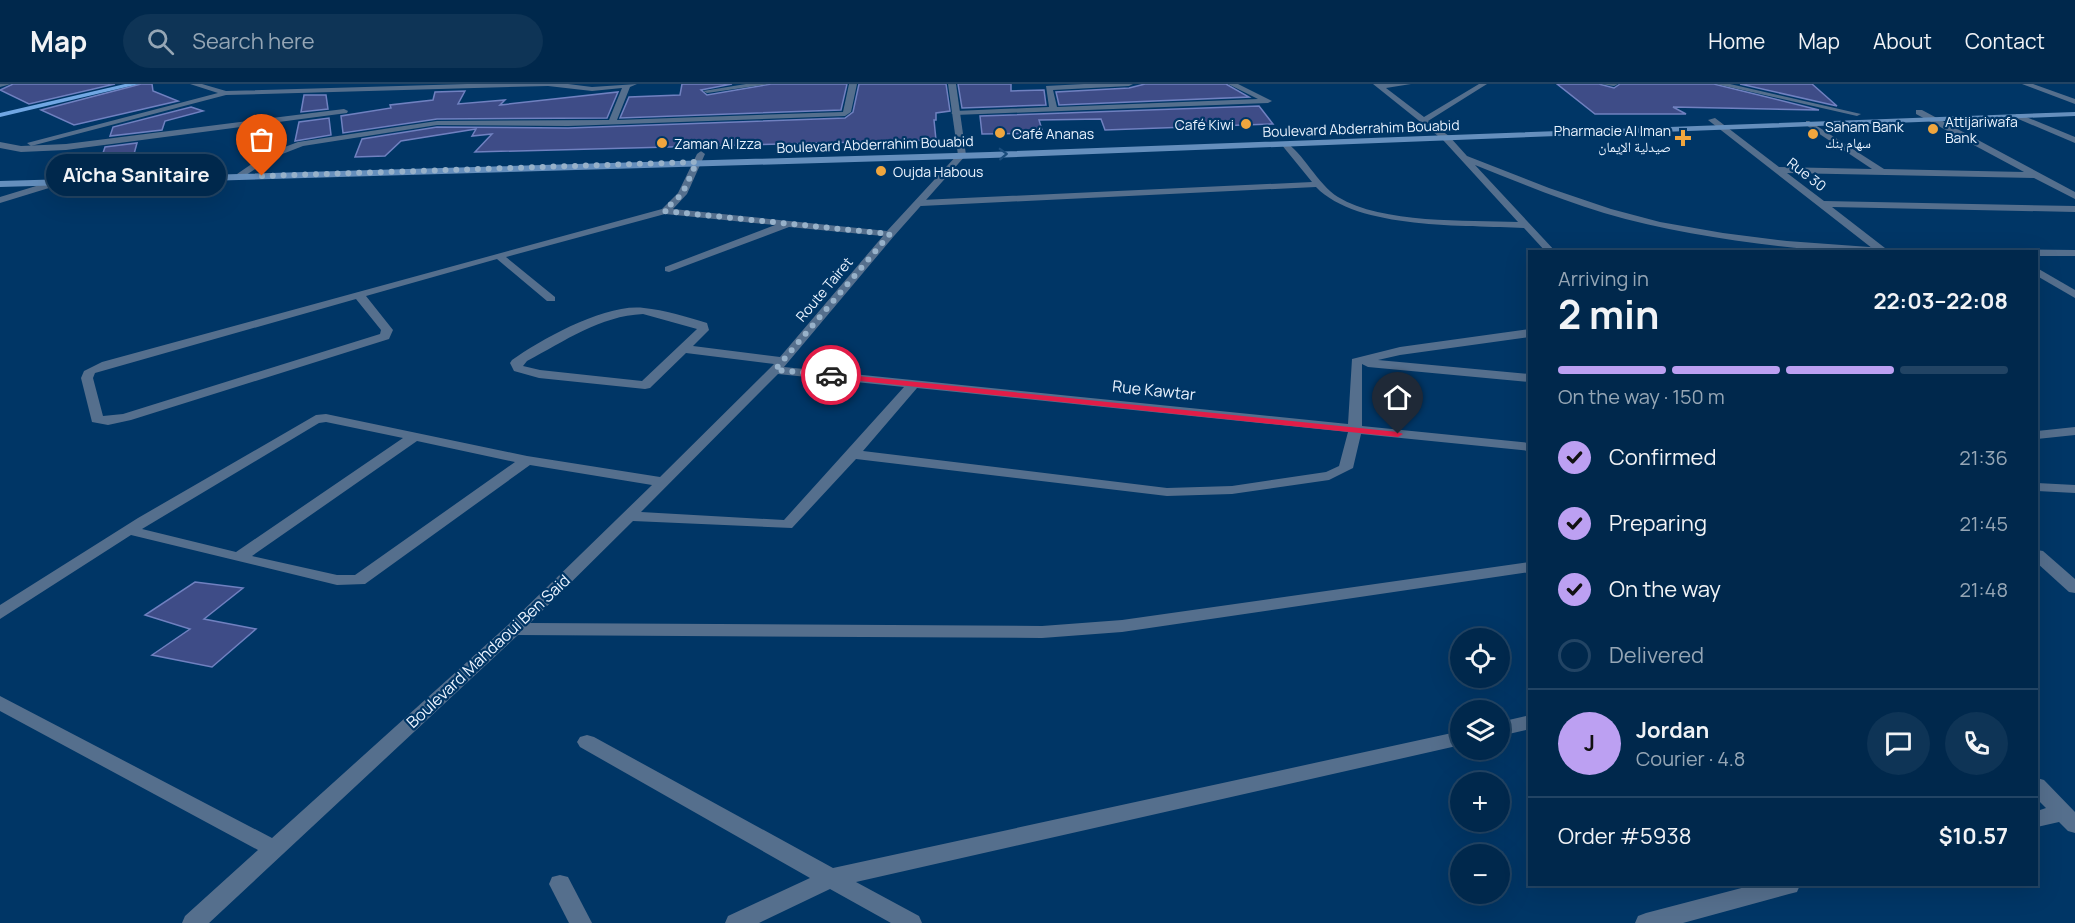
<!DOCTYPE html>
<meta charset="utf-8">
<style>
body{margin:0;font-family:Manrope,"Noto Naskh Arabic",sans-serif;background:#0e3456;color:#f1f3f6;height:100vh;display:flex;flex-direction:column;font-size:22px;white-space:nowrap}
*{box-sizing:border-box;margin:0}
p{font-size:20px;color:#95a6b5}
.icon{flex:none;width:33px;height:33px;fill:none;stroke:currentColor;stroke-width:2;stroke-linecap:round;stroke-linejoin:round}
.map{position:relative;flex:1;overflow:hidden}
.drawer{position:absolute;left:1528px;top:166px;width:510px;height:636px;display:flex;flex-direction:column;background:#00284c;border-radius:0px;box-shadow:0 6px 24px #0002,0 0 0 2px #224464}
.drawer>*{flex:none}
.controls{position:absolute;left:1450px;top:544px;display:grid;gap:12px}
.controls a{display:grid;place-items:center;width:60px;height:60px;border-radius:50%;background:#00284c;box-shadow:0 6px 24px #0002,0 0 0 2px #224464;font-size:30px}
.pin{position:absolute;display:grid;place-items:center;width:51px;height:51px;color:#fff;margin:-62px -26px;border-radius:50% 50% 50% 0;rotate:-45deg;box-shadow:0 0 6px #0007}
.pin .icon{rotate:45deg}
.courier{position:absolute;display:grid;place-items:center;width:60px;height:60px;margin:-30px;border:4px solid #e11d48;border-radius:50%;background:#fff;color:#222;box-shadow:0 2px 8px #0007}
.bubble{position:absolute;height:42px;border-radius:21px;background:#00284c;box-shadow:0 6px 24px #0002,0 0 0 2px #224464;font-size:20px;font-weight:700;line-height:42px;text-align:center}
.overview em{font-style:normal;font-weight:700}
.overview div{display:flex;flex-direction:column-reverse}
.overview{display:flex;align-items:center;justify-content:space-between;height:102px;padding:0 30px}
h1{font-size:39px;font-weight:700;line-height:45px}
.bar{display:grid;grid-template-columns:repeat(4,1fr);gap:9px 6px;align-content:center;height:72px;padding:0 30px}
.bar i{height:8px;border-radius:4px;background:#224464}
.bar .active{background:#bca0f2}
.bar p{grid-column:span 4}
.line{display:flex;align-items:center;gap:15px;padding:0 30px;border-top:2px solid #224464}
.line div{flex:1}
.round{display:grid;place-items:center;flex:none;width:63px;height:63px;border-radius:32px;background:#0e3456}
ol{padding:0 30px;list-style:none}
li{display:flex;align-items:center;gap:18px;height:66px}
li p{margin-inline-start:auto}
li .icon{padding:6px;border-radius:50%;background:#bca0f2;color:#111;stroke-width:4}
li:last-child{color:#95a6b5}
li i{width:33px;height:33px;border:3px solid #224464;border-radius:50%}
header{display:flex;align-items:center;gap:36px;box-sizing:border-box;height:84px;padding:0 30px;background:#00284c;border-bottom:2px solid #224464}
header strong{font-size:28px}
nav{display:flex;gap:33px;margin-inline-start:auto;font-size:21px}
.search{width:420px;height:54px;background:#0e3456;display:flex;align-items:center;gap:15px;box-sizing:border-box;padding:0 21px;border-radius:33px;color:#95a6b5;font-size:22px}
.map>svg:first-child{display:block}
.building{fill:#3e4c87;stroke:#7081c0;stroke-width:1.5}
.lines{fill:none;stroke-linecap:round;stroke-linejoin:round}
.service{fill:#556f8d;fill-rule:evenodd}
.minor{fill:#556f8d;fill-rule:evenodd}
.tertiary{fill:#556f8d;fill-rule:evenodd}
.secondary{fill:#658fbd;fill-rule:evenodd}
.primary{fill:#71a7e3;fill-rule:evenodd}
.oneway{stroke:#194c7c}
.route{fill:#e11d48}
.done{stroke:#97b1c9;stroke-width:6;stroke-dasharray:0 10.8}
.poi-dot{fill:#f0a63e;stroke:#003666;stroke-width:2}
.labels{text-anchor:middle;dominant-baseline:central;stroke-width:4.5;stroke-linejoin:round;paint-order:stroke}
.far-poi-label{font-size:14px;fill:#e9f3ff;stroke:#003666;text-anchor:start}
.far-street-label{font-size:14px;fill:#e9f3ff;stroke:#003666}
.street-label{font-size:16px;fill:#e9f3ff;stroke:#003666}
</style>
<header>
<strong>Map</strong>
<div class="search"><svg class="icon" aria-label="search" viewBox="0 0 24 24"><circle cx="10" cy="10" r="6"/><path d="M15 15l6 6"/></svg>Search here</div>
<nav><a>Home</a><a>Map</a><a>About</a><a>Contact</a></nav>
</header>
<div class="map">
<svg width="2075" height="839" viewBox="0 0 2075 839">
<rect width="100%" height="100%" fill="#003666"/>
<g class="building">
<path d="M 13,0 L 115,0 L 29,20 L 0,6 Z"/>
<path d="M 141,0 L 152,0 L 153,7 L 178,17 L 74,41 L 41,26 Z"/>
<path d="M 682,0 L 732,0 L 701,6 L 707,11 L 771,0 L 847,0 L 841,26 L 620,34 L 629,13 L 680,11 Z"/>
<path d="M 859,0 L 946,0 L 950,27 L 936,29 L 936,36 L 934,36 L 936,56 L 475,68 L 492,50 L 472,52 L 476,45 L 401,57 L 385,72 L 355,73 L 362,55 L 437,43 L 568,44 L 845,34 L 853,28 Z"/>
<path d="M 958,0 L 1011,0 L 1011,7 L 1044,6 L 1046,21 L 962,24 Z"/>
<path d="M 1145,0 L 1226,0 L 1249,13 L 1059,21 L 1056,8 L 1129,4 Z"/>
<path d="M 1557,0 L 1599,0 L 1614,4 L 1620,0 L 1714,0 L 1819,26 L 1673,23 L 1686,30 L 1595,30 Z"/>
<path d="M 1740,0 L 1812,0 L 1837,22 Z"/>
<path d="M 465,7 L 458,20 L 505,16 L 500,21 L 618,8 L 607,34 L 437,35 L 343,49 L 341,32 L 391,24 L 390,21 L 433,16 L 435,8 Z"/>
<path d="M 304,11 L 326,11 L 328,25 L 301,28 Z"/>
<path d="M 1259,22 L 1273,40 L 1105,46 L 1101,35 L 1039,36 L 1043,49 L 982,50 L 980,32 Z"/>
<path d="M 191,23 L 203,27 L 165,37 L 162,46 L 110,52 L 113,43 Z"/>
<path d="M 329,34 L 331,51 L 295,57 L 299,38 Z"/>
<path d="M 137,59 L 134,70 L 101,75 L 105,63 Z"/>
<path d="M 195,498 L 243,504 L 204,535 L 256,545 L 212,583 L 152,571 L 190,545 L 145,531 Z"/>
</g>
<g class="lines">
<path class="service" d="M 1373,0 L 1411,0 L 1386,4 L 1424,33 L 1479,0 L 1487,0 L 1428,37 L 1449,52 L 1467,72 L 1549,104 L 1611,125 L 1660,138 L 1723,149 L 1787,157 L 1883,164 L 1888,167 C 1864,173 1831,167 1806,165 C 1738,158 1669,148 1604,129 C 1560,116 1518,98 1475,81 L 1556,168 L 1546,168 L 1524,144 C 1467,141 1357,146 1316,103 L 921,122 L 917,119 L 921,116 L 1312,98 L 1281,60 L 1285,58 C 1302,67 1318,101 1338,113 C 1382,140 1467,136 1518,138 L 1443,56 Z"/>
<g class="minor">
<path d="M 0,0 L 11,0 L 0,3 Z"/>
<path d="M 190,0 L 202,0 L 226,7 L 467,0 L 568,0 L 592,3 L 637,0 L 630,3 L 617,36 L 843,28 L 849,0 L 857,0 L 851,28 L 845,32 L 568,42 L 437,41 L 303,62 L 272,74 L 240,95 L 237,94 L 237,90 L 266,70 L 298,58 L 437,37 L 609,36 L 622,4 L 592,7 L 548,2 L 226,11 L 31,62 L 27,59 L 218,9 Z"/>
<path d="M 746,0 L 769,0 L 707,9 L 703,7 Z"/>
<path d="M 1084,0 L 1133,0 L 1129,2 L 1053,6 L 1057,23 L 1258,15 L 1228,0 L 1238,0 L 1272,17 L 1268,19 L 955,31 L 951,29 L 955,27 L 1049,23 L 1046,2 Z"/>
<path d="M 1601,0 L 1618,0 L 1614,2 Z"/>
<path d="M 1716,0 L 1730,0 L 1861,30 L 1857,32 Z"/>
<path d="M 344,25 L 348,27 L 347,29 L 66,66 L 21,68 L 0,64 L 0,58 L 21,62 L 66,60 Z"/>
<path d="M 1916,26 L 1922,26 L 2075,108 L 2075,115 L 2034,94 L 1787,89 L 1824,117 L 2075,122 L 2075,128 L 1832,123 L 1885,164 L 2075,166 L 2075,172 L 2037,172 L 2037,168 L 1877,168 L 1708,36 L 1715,34 L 1779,83 L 1872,85 L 1806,41 L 1806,37 L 1809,37 L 1884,85 L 2024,88 L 1916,30 Z"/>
<path d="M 2019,30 L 2075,53 L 2075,59 L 2016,34 L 2016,30 Z"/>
<path d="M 701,67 L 705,70 L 687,110 L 673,125 L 887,147 L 959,69 L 966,71 L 894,152 L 784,283 L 1348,340 L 1352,275 L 1400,263 L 1530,245 L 1530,253 L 1400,271 L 1378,276 L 1530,290 L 1530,298 L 1368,283 L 1362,280 L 1362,342 L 1530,359 L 1530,367 L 1361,350 L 1353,384 L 1329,396 L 1232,410 L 1167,412 L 856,375 L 792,444 L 633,437 L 530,539 L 1042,542 L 1122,536 L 1530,478 L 1530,488 L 1122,548 L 1042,554 L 518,551 L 209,839 L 182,839 L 185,832 L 258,766 L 0,627 L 0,612 L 272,754 L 508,541 L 652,401 L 530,381 L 365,500 L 337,501 L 131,451 L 0,535 L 0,521 L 138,434 L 316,331 L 326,330 L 527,372 L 660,393 L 774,280 L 686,269 L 650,304 L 645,305 L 539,294 L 514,287 L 510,279 L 512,276 C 542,255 606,219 644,224 C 664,226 688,233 707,239 L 709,246 L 693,262 L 780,273 L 883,152 L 789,143 L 669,188 L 665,187 L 665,183 L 775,141 L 665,130 L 506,173 L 555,213 L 555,217 L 547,217 L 497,175 L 366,212 L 393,246 L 389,255 L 131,336 L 108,341 L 92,338 L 81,294 L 84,287 L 102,278 L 662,125 L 678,109 L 697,70 ZM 356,215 L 381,246 L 380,250 L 123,330 L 103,332 L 93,294 L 95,289 ZM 643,230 L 697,245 L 642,297 L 540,286 L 523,282 L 527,277 C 565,257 600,232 643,230 ZM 778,290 L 904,303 L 784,436 L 641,428 ZM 917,304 L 1348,348 L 1339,382 L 1326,388 L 1232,402 L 1167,404 L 863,367 ZM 326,338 L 403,354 L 236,468 L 142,445 L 319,339 ZM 417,357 L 515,378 L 355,491 L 337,491 L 252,472 Z"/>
<path d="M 59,95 L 64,98 L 62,100 L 0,119 L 0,113 Z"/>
<path d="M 2037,184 L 2075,206 L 2075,214 L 2037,192 Z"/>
<path d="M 2075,343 L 2075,351 L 2037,355 L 2037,347 Z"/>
<path d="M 2037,399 L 2075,401 L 2075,409 L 2037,407 Z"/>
<path d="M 2037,466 L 2043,467 L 2075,495 L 2075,509 L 2069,508 L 2037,479 Z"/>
<path d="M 1530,631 L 1530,645 L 1500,652 L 1500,638 Z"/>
<path d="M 1461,647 L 1461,661 L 856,798 L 919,832 L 922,839 L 891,839 L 830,805 L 759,839 L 725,839 L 728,832 L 810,794 L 580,663 L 577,658 L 580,653 L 587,651 L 594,653 L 833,784 Z"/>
<path d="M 2037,694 L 2044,696 L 2075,728 L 2075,749 L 2068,747 L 2059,738 L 2037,743 L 2037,727 L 2046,724 L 2037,715 Z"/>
<path d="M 560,791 L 568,793 L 592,839 L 569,839 L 549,800 L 552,793 Z"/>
<path d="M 1753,801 L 1800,801 L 1797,808 L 1789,810 L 1683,839 L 1635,839 L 1638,832 L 1646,829 Z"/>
</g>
<g class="tertiary">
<path d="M 948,0 L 956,0 L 966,71 L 962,74 L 958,71 Z"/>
<path d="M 2022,0 L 2033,0 L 2075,15 L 2075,20 Z"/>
</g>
<path class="secondary" d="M 2075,28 L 2075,32 L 990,74 L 0,103 L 0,97 L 990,68 Z"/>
<path class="primary" d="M 125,0 L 139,0 L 0,33 L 0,29 Z"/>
</g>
<defs><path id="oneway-chevron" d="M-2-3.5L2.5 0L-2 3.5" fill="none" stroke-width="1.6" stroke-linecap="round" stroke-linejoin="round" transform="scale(1.5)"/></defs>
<use class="oneway" href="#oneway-chevron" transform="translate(1003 70) rotate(-2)"/>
<path class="route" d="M 829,289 L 1398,348 L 1403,350 L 1398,353 L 831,294 Z"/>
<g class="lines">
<path class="done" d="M 262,92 L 697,78 L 682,110 L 664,127 L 890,150 L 775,286 L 831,291"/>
</g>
<g class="poi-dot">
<circle cx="1246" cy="40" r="6"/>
<circle cx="1933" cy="45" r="6"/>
<circle cx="1000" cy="49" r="6"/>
<circle cx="1813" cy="50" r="6"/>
<path d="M1680 45h6v6h6v6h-6v6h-6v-6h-6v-6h6z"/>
<circle cx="662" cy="59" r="6"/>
<circle cx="881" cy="87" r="6"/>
</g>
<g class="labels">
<g class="far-poi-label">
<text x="1945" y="37">Attijariwafa<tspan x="1945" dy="16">Bank</tspan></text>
<text x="1234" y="40" text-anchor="end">Café Kiwi</text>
<text x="1825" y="42">Saham Bank<tspan x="1825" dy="16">سهام بنك</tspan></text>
<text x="1671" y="46" text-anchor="end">Pharmacie Al Iman<tspan x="1671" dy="16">صيدلية الإيمان</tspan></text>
<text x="1012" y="49">Café Ananas</text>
<text x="674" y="59">Zaman Al Izza</text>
<text x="893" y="87">Oujda Habous</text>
</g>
<g class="far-street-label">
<text transform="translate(1361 44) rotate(-2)">Boulevard Abderrahim Bouabid</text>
<text transform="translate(875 60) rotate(-2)">Boulevard Abderrahim Bouabid</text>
<text transform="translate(1807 90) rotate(38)">Rue 30</text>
<text transform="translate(824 205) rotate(-50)">Route Tairet</text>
</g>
<g class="street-label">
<text transform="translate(1154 306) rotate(6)">Rue Kawtar</text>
<text transform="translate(488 567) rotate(-43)">Boulevard Mahdaoui Ben Said</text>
</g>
</g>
</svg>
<div class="controls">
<a><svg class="icon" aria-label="locate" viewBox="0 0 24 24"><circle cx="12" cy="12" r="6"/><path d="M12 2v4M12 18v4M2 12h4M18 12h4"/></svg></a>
<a><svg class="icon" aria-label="layers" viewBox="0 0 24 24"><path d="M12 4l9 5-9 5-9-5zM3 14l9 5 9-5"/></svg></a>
<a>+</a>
<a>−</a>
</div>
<div class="pin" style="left:262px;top:92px;background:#ea580c"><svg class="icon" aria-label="bag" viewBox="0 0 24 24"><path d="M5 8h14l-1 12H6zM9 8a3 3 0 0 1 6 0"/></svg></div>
<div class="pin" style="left:1398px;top:350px;background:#1f2937"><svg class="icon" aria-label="home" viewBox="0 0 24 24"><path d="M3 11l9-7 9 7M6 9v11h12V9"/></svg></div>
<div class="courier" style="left:831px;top:291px"><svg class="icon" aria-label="car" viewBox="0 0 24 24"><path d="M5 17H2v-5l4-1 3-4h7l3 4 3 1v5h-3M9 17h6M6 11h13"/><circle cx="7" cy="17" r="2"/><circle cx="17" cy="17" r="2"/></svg></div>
<div class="bubble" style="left:46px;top:70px;width:180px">Aïcha Sanitaire</div>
<section class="drawer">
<div class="overview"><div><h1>2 min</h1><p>Arriving in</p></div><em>22:03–22:08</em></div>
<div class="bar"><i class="active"></i><i class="active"></i><i class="active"></i><i></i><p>On the way · 150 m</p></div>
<ol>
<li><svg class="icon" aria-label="check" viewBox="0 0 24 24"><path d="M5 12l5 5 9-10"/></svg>Confirmed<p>21:36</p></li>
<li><svg class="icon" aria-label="check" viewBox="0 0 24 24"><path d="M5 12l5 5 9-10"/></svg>Preparing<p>21:45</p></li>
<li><svg class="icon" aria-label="check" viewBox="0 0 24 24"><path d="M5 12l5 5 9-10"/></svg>On the way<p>21:48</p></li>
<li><i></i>Delivered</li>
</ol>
<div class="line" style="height:108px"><b class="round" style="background:#bca0f2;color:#111">J</b><div><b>Jordan</b><p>Courier · 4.8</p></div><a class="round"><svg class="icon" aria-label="chat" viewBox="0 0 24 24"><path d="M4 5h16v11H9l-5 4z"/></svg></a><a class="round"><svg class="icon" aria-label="phone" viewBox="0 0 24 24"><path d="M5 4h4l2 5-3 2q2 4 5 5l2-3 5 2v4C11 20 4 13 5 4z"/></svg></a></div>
<div class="line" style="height:78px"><div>Order #5938</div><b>$10.57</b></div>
</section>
</div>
